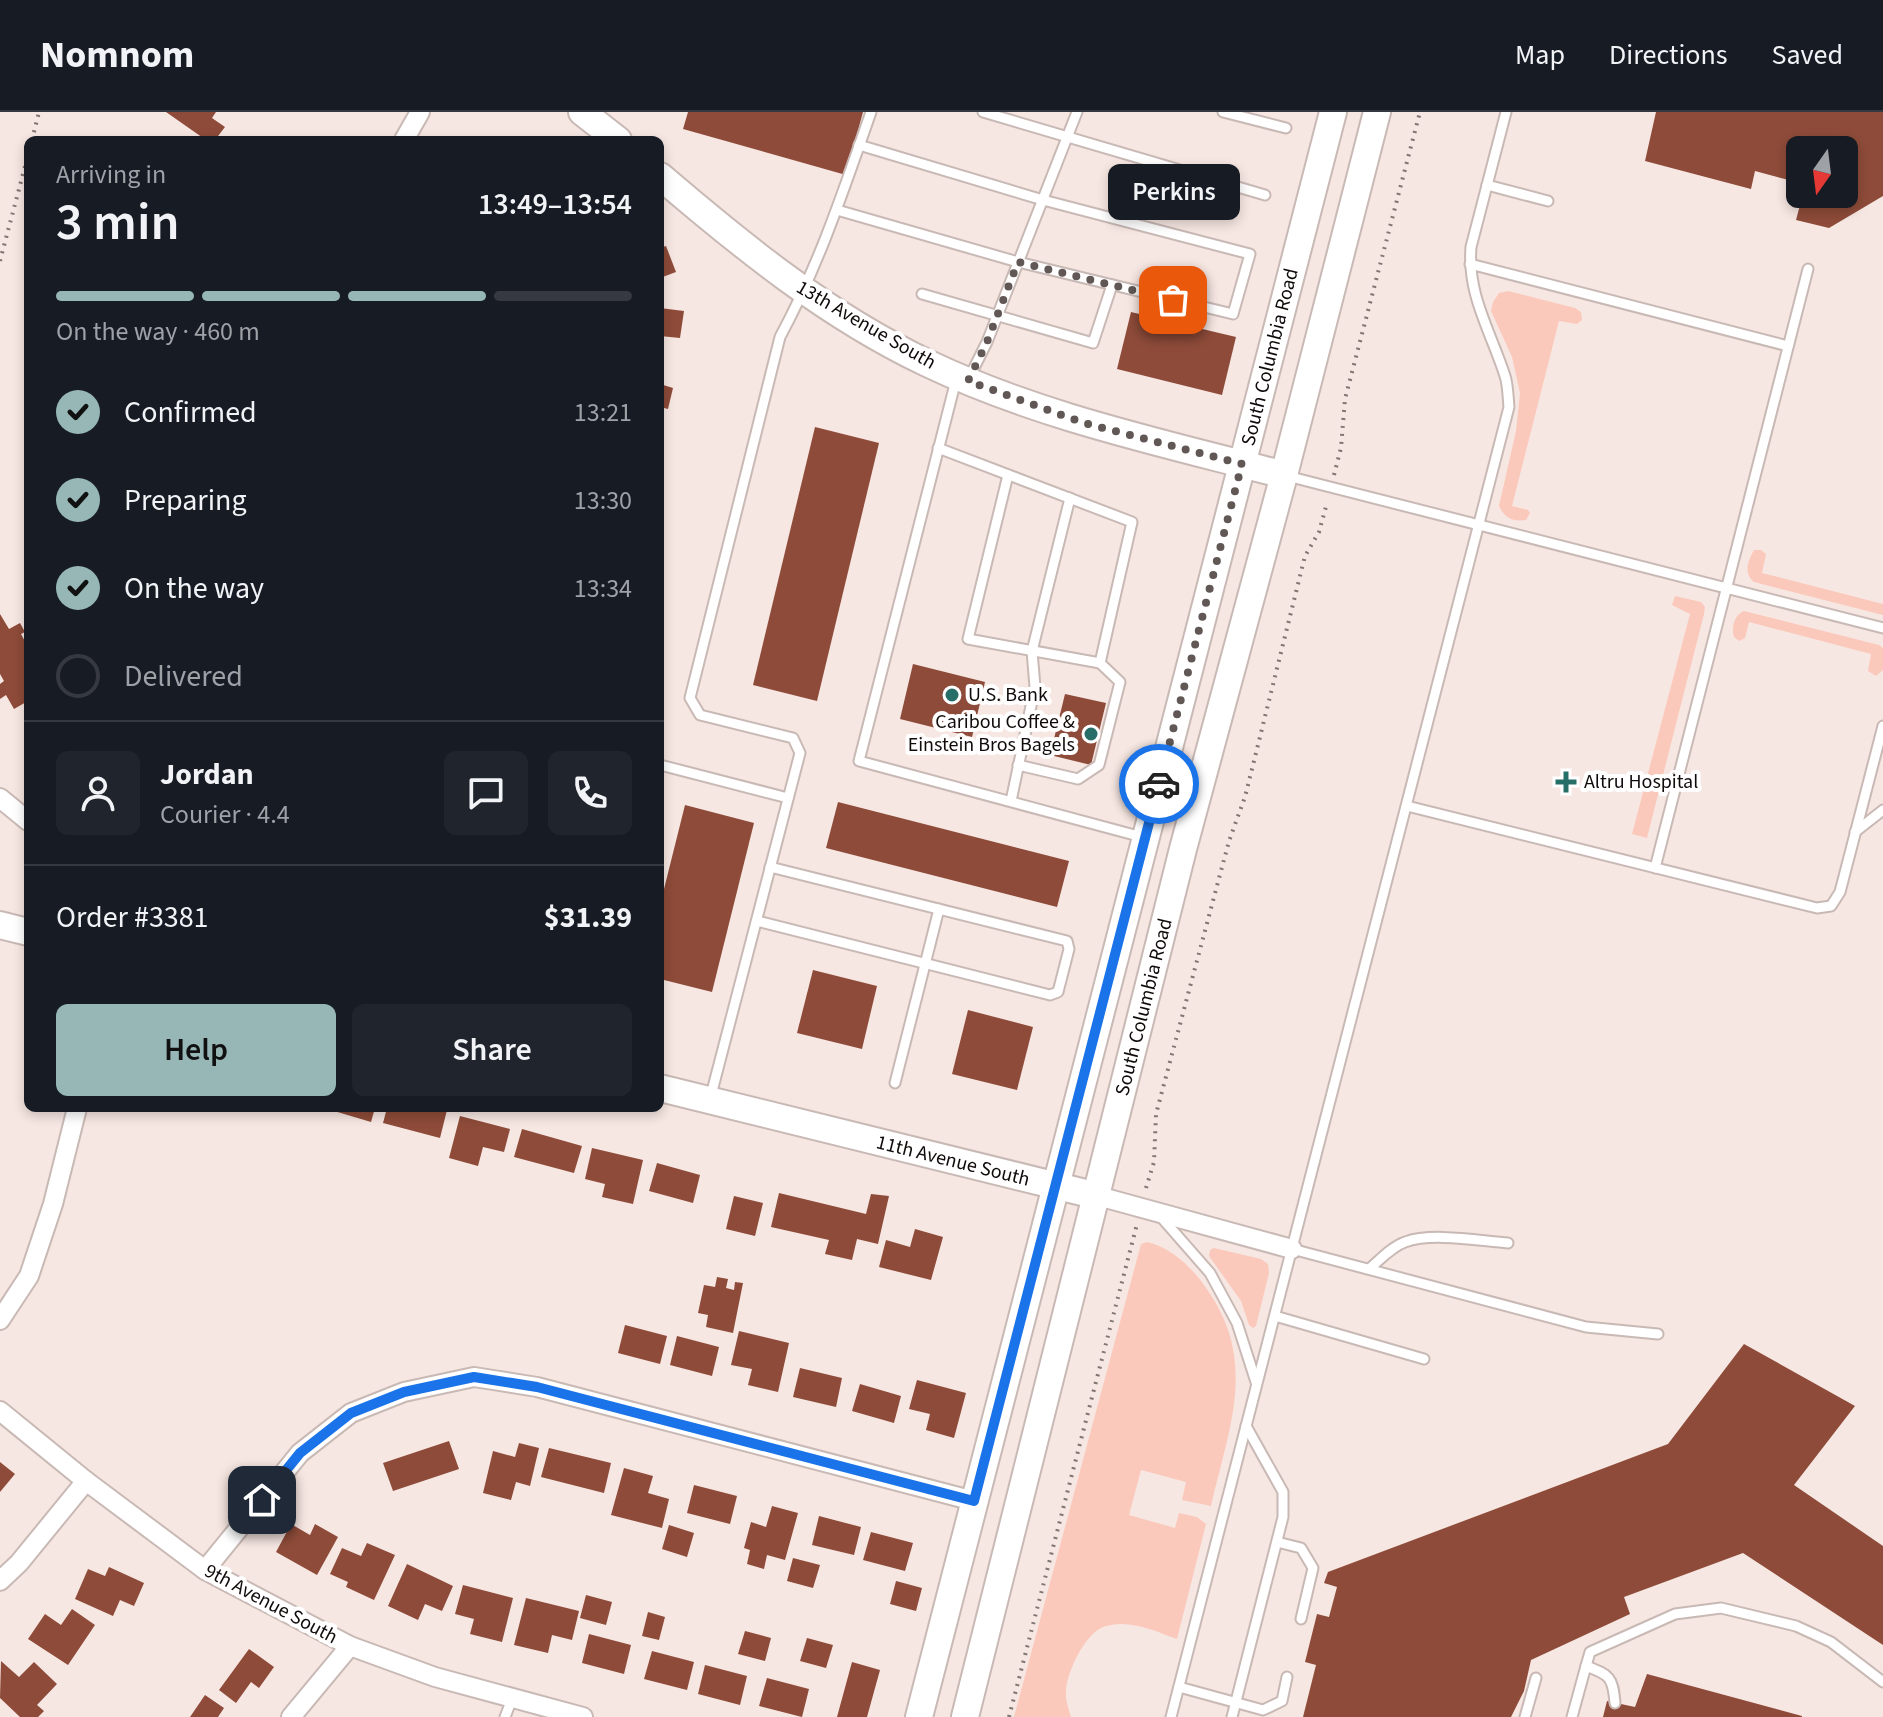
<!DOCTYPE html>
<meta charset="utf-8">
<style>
body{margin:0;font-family:"Source Sans 3",sans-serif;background:#20242c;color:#f1f3f6;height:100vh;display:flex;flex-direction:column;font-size:30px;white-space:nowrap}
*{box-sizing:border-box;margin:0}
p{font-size:26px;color:#9ea1a6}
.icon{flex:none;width:44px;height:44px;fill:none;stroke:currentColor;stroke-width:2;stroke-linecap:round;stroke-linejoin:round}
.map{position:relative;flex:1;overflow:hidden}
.sheet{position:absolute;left:24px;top:24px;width:640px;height:976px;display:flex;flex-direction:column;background:#171b24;border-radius:12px;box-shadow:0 4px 12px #0003}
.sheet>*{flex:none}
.needle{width:52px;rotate:194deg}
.buttons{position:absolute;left:1786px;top:24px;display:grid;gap:16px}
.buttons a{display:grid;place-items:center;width:72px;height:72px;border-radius:12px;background:#171b24;box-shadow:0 4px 12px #0003;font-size:40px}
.pin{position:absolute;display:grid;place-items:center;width:68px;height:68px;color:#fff;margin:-34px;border-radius:16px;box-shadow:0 4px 12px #0006}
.courier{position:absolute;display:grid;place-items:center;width:80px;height:80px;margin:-40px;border:6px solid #1a73e8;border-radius:50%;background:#fff;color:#222;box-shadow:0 2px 10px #0007}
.bubble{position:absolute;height:56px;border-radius:12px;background:#171b24;box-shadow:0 4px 12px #0003;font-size:26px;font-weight:600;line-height:56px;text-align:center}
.head em{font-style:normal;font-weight:600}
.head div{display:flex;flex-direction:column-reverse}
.head{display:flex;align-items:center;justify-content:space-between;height:136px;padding:0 32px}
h1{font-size:52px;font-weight:600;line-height:60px}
.bar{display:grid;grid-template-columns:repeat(4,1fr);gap:12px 8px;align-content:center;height:96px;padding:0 32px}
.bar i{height:10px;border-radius:6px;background:#363941}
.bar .selected{background:#96b7b6}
.bar p{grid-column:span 4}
.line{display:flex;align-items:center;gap:20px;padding:0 32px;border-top:2px solid #363941}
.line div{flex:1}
.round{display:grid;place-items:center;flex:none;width:84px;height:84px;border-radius:12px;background:#20242c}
ol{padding:0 32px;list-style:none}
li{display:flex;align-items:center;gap:24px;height:88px}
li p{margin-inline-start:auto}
li .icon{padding:8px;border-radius:50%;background:#96b7b6;color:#111;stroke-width:4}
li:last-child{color:#9ea1a6}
li i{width:44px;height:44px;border:4px solid #363941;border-radius:50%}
.action{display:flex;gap:16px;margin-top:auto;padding:16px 32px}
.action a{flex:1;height:92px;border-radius:12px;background:#96b7b6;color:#111;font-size:32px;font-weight:600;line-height:92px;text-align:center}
.action a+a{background:#20242c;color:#f1f3f6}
header{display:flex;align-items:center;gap:48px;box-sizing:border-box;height:112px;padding:0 40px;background:#171b24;border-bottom:2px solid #363941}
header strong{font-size:38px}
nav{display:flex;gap:44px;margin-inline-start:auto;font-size:28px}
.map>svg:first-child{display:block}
.green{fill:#fbc9bb}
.building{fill:#8e4b39}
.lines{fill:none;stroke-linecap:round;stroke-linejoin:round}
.lane-casing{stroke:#c9b9b5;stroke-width:13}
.street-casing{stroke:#c9b9b5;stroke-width:22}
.secondary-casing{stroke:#c9b9b5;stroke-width:30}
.path{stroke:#807673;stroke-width:4;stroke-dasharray:2 6;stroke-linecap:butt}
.lane{stroke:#fff;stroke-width:9}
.street{stroke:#fff;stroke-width:18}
.secondary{stroke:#fff;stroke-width:26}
.done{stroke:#615856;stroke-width:8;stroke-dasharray:0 14.4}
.route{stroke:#1a73e8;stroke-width:10}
.poi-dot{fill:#266e67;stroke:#fff;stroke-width:3}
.labels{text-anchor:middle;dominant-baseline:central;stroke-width:8;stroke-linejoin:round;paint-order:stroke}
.street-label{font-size:20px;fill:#100b0a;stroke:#fff}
.poi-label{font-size:20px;fill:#100b0a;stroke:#fff;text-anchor:start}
</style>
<header>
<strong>Nomnom</strong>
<nav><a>Map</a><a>Directions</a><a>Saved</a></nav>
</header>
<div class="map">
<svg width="1883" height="1605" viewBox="0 0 1883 1605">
<rect width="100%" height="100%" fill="#f7e7e2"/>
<g class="green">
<path d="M 1508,179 L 1575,196 L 1581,200 L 1582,208 L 1577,212 L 1559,209 L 1512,394 L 1528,398 L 1530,401 L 1526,408 C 1512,410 1505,406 1499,394 L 1516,319 L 1520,281 L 1512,245 L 1491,199 L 1493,190 L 1499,181 Z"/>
<path d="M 1754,438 L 1761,438 L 1766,442 L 1762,461 L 1883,492 L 1883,503 L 1754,470 C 1743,461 1748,449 1754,438 Z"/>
<path d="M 1675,484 L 1701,490 L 1705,495 L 1704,502 L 1647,726 L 1632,722 L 1690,502 L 1672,493 Z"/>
<path d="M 1744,499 L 1879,533 L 1883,536 L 1883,558 L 1876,564 L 1868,559 L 1871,542 L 1749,510 L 1745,526 L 1739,529 L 1734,525 C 1731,516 1734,503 1744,499 Z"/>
<path d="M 1147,1130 C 1168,1134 1189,1153 1201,1169 C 1260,1245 1230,1311 1211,1394 L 1182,1388 L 1186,1370 L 1141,1358 L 1129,1403 L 1175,1416 L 1179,1401 L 1197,1405 L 1206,1412 L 1177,1527 C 1155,1519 1128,1506 1103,1515 C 1085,1522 1066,1561 1066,1580 C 1065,1588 1069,1597 1071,1605 L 1014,1605 L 1141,1132 Z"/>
<path d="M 1214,1136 L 1261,1147 L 1268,1152 L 1269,1161 L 1256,1214 L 1253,1216 L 1249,1213 L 1241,1189 L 1209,1144 L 1210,1138 Z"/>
</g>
<g class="building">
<path d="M 166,0 L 216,0 L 212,6 L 225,15 L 215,28 L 206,28 Z"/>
<path d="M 688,0 L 863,0 L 846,63 L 683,17 Z"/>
<path d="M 1656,0 L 1883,0 L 1883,84 L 1829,116 L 1796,108 L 1803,82 L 1844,82 L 1844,38 L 1800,38 L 1800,71 L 1755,59 L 1751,77 L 1645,49 Z"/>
<path d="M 666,134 L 676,160 L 660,166 L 660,136 Z"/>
<path d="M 660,196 L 684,199 L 680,226 L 660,224 Z"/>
<path d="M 1131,200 L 1236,225 L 1222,283 L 1117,257 Z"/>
<path d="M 660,272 L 673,276 L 668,297 L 660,295 Z"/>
<path d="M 815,315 L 879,331 L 817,589 L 753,573 Z"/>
<path d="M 0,502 L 9,517 L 20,511 L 25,520 L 21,522 L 28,535 L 28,589 L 14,597 L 6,583 L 0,587 L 0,572 L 4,569 L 0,562 Z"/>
<path d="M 913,552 L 985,570 L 972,625 L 900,607 Z"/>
<path d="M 1065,582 L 1106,591 L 1091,653 L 1050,643 Z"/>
<path d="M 838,690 L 1069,749 L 1057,795 L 826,736 Z"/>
<path d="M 685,693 L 754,711 L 712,880 L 660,867 L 660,793 Z"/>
<path d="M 813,858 L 877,874 L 862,937 L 797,921 Z"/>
<path d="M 968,898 L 1033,915 L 1017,978 L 952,962 Z"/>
<path d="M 324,996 L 375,996 L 371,1010 Z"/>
<path d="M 387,996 L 447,998 L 440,1026 L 383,1011 Z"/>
<path d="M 460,1004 L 510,1017 L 504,1040 L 483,1035 L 478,1054 L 449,1046 Z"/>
<path d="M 522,1017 L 582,1034 L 574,1061 L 514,1045 Z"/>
<path d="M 592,1036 L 643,1048 L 633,1092 L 602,1085 L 605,1072 L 585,1067 Z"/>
<path d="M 657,1051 L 700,1063 L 693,1091 L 649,1079 Z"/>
<path d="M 779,1081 L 866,1102 L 871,1082 L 889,1084 L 878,1132 L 857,1127 L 852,1148 L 825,1142 L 829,1128 L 771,1115 Z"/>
<path d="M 734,1084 L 763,1091 L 755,1124 L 726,1117 Z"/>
<path d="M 915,1117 L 943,1125 L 931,1168 L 879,1155 L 886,1128 L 910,1135 Z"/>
<path d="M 717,1165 L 728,1167 L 726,1176 L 734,1178 L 735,1170 L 743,1171 L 733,1221 L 706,1215 L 708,1203 L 698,1201 L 704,1173 L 715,1175 Z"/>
<path d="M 625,1213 L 667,1224 L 660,1252 L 618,1241 Z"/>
<path d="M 739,1219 L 789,1231 L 778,1280 L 748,1273 L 752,1257 L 731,1253 Z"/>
<path d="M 677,1224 L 719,1235 L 712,1264 L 670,1253 Z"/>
<path d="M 1744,1232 L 1855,1294 L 1794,1373 L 1883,1434 L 1883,1533 L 1743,1441 L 1624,1485 L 1630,1502 L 1531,1548 L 1524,1579 L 1511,1605 L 1303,1605 L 1316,1553 L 1305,1550 L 1317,1502 L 1329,1505 L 1337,1475 L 1324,1471 L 1328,1460 L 1668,1332 Z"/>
<path d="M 800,1256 L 842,1266 L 836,1295 L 793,1285 Z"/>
<path d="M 917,1268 L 966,1281 L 954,1326 L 926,1318 L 930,1302 L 909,1297 Z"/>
<path d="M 860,1272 L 901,1284 L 894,1311 L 852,1299 Z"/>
<path d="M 449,1329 L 459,1357 L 393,1379 L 383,1351 Z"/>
<path d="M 519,1331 L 539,1336 L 530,1374 L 516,1370 L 511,1388 L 483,1381 L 493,1339 L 515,1345 Z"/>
<path d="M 549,1336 L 611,1351 L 604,1381 L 541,1365 Z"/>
<path d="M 0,1350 L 15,1362 L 0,1380 Z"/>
<path d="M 624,1356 L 653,1364 L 648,1381 L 669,1387 L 662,1416 L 611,1403 Z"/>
<path d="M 694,1373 L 737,1384 L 730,1412 L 687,1401 Z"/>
<path d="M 772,1394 L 798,1401 L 785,1448 L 767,1443 L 764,1457 L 747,1452 L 750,1438 L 744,1436 L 751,1410 L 766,1415 Z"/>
<path d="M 819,1404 L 861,1415 L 854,1443 L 812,1433 Z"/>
<path d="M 291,1412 L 310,1423 L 315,1412 L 338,1425 L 317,1463 L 276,1440 Z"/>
<path d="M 669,1413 L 694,1421 L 687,1445 L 662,1437 Z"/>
<path d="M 871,1420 L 913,1431 L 905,1459 L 863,1448 Z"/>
<path d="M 367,1431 L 395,1443 L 374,1488 L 346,1475 L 348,1470 L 330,1462 L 342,1436 L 361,1444 Z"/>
<path d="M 793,1446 L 820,1453 L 813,1476 L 787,1469 Z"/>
<path d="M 407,1452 L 453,1474 L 442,1499 L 425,1492 L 418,1508 L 388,1494 Z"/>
<path d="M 109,1455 L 144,1471 L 134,1494 L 120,1488 L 113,1504 L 75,1487 L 88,1457 L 105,1464 Z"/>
<path d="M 896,1469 L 922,1476 L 916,1499 L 890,1492 Z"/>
<path d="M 463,1473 L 513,1486 L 502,1530 L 470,1522 L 474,1507 L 455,1502 Z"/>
<path d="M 586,1483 L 612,1490 L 606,1513 L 580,1506 Z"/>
<path d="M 526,1486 L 579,1499 L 572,1528 L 552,1523 L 548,1541 L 514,1533 Z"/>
<path d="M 72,1497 L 95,1513 L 68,1553 L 28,1527 L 45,1502 L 61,1513 Z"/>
<path d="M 648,1500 L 665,1505 L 659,1528 L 642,1524 Z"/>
<path d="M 745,1519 L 771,1526 L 765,1549 L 738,1542 Z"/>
<path d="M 589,1522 L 631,1533 L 624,1562 L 582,1551 Z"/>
<path d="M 807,1526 L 833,1533 L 826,1556 L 800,1549 Z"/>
<path d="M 249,1537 L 274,1555 L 259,1576 L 251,1570 L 236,1591 L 219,1578 Z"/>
<path d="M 652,1539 L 694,1550 L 687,1578 L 644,1567 Z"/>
<path d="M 1,1549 L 19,1565 L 34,1550 L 57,1572 L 37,1593 L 44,1599 L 38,1605 L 20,1605 L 0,1586 Z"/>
<path d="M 852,1550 L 880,1558 L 867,1605 L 837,1605 Z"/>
<path d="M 705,1553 L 747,1564 L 740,1593 L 698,1582 Z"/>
<path d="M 1647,1562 L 1802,1604 L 1802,1605 L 1603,1605 L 1607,1589 L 1635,1595 Z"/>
<path d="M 767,1566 L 809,1577 L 802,1605 L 759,1594 Z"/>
<path d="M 205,1583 L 224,1596 L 218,1605 L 190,1605 Z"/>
</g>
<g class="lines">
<g class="lane-casing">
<g id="lane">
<path d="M 983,0 L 1265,83"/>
<path d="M 1223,0 L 1286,16"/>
<path d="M 1487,73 L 1548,89"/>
<path d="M 837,98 L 1018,150 L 1233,202 L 1250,142 L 1043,88 L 859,33"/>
<path d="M 1470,152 L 1788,234"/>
<path d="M 922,182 L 1093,231 L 1112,173"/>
<path d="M 969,266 L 987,230 L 1077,0"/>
<path d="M 956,268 L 859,649 L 1142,725"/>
<path d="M 938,336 L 1132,410 L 1100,551 L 1120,570 L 1099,653 L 1078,667 L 1018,653"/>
<path d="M 1008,363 L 968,527 L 1100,551"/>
<path d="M 1287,364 L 1883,516"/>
<path d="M 660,653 L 788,686"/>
<path d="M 1011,689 L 1035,575 L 1032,539 L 1070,386"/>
<path d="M 1407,694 L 1817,796 L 1831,794 L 1840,780 L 1883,614"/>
<path d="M 1855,720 L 1883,698"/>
<path d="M 1655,756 L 1808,157"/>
<path d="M 757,809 L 1050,883 L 1058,880 L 1069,837 L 1067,829 L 770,755"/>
<path d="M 895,971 L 939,797"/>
<path d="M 710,987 L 800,641 L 793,626 L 700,603 L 690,586 L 780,225 C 819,153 844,77 871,0"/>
<path d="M 1161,1105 L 1210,1161 L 1237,1211 L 1256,1270"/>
<path d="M 1292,1137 L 1586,1215 L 1658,1222"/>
<path d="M 1369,1157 C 1380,1148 1391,1135 1405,1130 C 1432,1120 1480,1129 1508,1131"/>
<path d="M 1275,1204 L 1424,1247"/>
<path d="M 1277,1430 L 1301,1436 L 1313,1456 L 1301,1507"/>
<path d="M 1586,1554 L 1590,1540 L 1675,1502 L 1721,1496 L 1796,1514 L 1831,1530 L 1883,1570"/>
<path d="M 1179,1575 L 1263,1598 L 1282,1589 L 1287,1565"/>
<path d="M 505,1605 L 512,1587"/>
<path d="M 1171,1605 L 1509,295 C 1508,285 1508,273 1505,264 C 1491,220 1467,183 1471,135 L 1506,0"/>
<path d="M 1232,1605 L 1283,1405 L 1283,1380 L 1246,1314"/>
<path d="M 1525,1605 L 1536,1566"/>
<path d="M 1572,1605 L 1586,1554 C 1609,1563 1613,1564 1615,1591"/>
</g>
</g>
<g class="street-casing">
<g id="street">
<path d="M 404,28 L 420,0"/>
<path d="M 0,686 L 28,709"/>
<path d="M 1098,1084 L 1292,1137"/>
<path d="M 0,1208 L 29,1164 L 53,1092 L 77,996"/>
<path d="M 0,1299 L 86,1369 L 205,1458 L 350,1534 L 435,1565 L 583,1605"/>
<path d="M 205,1458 L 300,1341 L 351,1301 L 404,1280 L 474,1265 L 537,1275 L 974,1389"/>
<path d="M 0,1469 L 19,1451 L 86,1369"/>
<path d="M 291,1605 L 350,1534"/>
</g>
</g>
<g class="secondary-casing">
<g id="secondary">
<path d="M 582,0 L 618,28"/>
<path d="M 660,64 C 743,135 828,204 927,251 C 1040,305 1164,331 1284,363"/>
<path d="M 0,813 L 28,820"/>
<path d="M 660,976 L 1098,1084"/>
<path d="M 919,1605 L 1333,0"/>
<path d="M 965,1605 L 1183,737 L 1284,363 L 1377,0"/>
</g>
</g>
<g class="path">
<path d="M 32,28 L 39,0"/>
<path d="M 0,149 L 28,43"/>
<path d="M 1334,363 L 1341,336 L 1345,287 L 1420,0"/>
<path d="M 1146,1076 L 1154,1050 L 1156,1002 L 1229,729 L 1245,685 L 1305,444 L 1319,420 L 1327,391"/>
<path d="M 1009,1605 L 1137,1112"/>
</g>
<use href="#lane" class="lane"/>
<use href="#street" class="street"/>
<use href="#secondary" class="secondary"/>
</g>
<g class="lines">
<path class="done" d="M 1159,672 L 1242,352 L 1084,311 L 968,269 L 987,230 L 1018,150 L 1173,188"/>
<path class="route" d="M 262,1388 L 300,1341 L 351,1301 L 404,1280 L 474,1265 L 537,1275 L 974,1389 L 1159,672"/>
</g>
<g class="poi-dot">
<circle cx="952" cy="583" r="8"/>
<circle cx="1091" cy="622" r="8"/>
<path d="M1562 658h8v8h8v8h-8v8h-8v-8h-8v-8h8z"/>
</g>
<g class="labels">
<g class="street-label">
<text transform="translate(866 213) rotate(30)">13th Avenue South</text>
<text transform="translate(1270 245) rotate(-76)">South Columbia Road</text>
<text transform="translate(1144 895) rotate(-76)">South Columbia Road</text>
<text transform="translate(953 1049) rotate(14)">11th Avenue South</text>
<text transform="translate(271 1492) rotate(28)">9th Avenue South</text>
</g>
<g class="poi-label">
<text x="968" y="583">U.S. Bank</text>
<text x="1075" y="610" text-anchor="end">Caribou Coffee &amp;<tspan x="1075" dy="23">Einstein Bros Bagels</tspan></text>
<text x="1584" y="670">Altru Hospital</text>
</g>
</g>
</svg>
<div class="buttons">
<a><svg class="needle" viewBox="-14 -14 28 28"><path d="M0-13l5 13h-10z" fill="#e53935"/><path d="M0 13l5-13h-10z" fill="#9ea1a6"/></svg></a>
</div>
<div class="pin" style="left:1173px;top:188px;background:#ea580c"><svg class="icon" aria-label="bag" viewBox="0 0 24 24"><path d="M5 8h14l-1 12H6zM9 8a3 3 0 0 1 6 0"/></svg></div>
<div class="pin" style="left:262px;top:1388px;background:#1f2937"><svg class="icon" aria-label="home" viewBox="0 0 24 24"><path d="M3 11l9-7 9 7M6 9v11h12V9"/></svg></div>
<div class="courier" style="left:1159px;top:672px"><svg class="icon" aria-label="car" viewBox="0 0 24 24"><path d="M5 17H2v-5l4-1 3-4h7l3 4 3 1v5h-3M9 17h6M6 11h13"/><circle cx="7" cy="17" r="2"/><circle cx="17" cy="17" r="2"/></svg></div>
<div class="bubble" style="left:1108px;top:52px;width:132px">Perkins</div>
<section class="sheet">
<div class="head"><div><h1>3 min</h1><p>Arriving in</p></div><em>13:49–13:54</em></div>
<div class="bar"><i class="selected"></i><i class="selected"></i><i class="selected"></i><i></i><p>On the way · 460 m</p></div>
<ol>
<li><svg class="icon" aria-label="check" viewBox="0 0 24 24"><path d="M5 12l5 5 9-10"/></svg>Confirmed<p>13:21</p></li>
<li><svg class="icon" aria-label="check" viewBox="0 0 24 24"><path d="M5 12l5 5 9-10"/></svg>Preparing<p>13:30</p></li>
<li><svg class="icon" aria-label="check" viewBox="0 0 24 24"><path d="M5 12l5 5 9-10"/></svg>On the way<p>13:34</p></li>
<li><i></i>Delivered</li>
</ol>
<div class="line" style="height:144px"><a class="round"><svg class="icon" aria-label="person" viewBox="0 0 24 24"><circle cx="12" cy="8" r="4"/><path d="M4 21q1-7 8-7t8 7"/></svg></a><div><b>Jordan</b><p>Courier · 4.4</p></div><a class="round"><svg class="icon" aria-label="chat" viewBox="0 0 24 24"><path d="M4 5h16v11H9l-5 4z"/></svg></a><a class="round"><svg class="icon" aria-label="phone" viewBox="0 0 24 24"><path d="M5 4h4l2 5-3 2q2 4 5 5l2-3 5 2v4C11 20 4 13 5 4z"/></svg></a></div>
<div class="line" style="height:104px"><div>Order #3381</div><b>$31.39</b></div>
<div class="action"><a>Help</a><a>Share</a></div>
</section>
</div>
